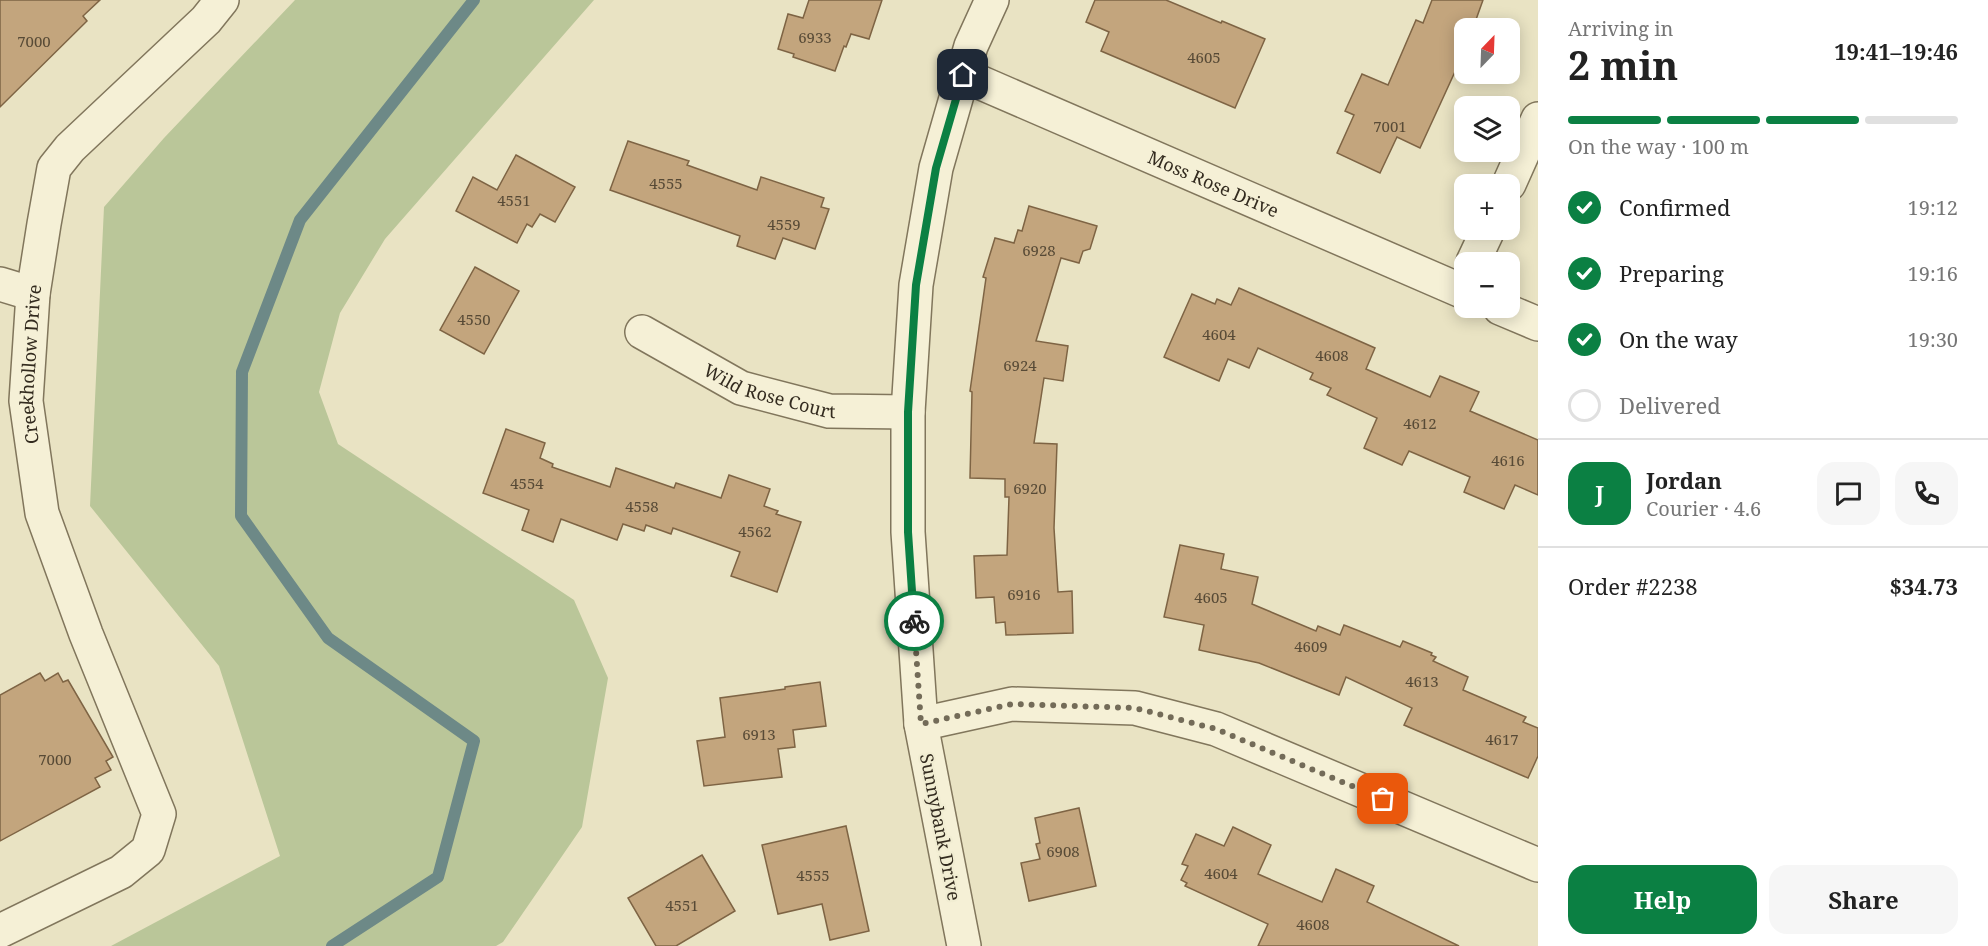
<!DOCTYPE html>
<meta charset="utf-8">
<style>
body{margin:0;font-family:"Noto Serif",serif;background:#f6f6f6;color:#222;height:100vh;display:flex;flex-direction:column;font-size:22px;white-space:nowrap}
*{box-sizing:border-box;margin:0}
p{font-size:20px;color:#767676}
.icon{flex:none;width:33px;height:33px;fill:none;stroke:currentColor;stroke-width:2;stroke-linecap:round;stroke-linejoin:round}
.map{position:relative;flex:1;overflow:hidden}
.drawer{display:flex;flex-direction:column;background:#fff;width:450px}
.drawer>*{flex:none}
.needle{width:39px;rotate:23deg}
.tools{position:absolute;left:1454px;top:18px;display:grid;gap:12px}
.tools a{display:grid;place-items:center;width:66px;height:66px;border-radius:12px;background:#fff;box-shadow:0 3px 15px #0003;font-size:30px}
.pin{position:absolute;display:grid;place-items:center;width:51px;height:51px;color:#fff;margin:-26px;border-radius:12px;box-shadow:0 3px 9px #0006}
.courier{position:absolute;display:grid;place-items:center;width:60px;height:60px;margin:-30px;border:4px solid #0b8043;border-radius:50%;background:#fff;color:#222;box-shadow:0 2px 8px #0007}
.head em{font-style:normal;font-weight:700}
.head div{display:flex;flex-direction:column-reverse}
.head{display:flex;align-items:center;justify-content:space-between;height:102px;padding:0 30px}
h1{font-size:39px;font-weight:700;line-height:45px}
.bar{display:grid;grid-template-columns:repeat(4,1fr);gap:9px 6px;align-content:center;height:72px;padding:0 30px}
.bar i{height:8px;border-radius:4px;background:#e0e0e0}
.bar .on{background:#0b8043}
.bar p{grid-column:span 4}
.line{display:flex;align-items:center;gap:15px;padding:0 30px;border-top:2px solid #e0e0e0}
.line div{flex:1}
.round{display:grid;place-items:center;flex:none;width:63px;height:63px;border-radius:18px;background:#f6f6f6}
ol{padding:0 30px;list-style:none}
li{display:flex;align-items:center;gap:18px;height:66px}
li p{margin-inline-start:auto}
li .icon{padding:6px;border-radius:50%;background:#0b8043;color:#fff;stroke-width:4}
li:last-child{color:#767676}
li i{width:33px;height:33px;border:3px solid #e0e0e0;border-radius:50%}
.cta{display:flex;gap:12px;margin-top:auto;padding:12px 30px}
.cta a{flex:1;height:69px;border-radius:18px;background:#0b8043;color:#fff;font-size:24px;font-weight:700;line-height:69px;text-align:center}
.cta a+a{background:#f6f6f6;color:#222}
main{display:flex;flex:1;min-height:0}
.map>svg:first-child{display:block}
.green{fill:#bac699}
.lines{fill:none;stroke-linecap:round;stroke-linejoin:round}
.stream{stroke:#6d8987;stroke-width:12}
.building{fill:#c3a57d;stroke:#7e6444;stroke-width:1.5}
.minor-casing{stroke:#81765c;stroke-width:36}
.minor{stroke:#f5f0d6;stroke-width:33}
.done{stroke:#736b58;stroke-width:6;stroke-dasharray:0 10.8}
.route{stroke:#0b8043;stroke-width:8}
.labels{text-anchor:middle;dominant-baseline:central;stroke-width:4.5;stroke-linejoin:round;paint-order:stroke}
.number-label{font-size:15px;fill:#574a36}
.street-label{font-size:18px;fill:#332b1f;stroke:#f1edd2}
</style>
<main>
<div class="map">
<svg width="1538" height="946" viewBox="0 0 1538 946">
<rect width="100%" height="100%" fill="#e9e3c3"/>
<path class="green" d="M 295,0 L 594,0 L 385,239 L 340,313 L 319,392 L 338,444 L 574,600 L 608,678 L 582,827 L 503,942 L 496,946 L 111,946 L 280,856 L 219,666 L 90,506 L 104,207 L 164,138 Z"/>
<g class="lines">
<path class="stream" d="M 332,946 L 438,877 L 474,741 L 328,638 L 241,516 L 242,372 L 300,220 L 474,0"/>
</g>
<g class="building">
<path d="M 0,0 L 100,0 L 83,16 L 87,21 L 0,107 Z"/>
<path d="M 809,0 L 882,0 L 869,39 L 851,34 L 846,47 L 844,46 L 835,71 L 793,57 L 794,54 L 778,49 L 788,14 L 803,18 Z"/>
<path d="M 1095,0 L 1166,0 L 1221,23 L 1222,21 L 1265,39 L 1235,108 L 1101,51 L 1109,32 L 1086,22 Z"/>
<path d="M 1432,0 L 1483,0 L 1473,28 L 1464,28 L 1464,52 L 1420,148 L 1397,137 L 1380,173 L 1337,153 L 1354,115 L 1345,111 L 1362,74 L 1388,85 L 1416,20 L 1423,23 Z"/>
<path d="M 628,141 L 689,161 L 687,165 L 757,190 L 761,177 L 824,198 L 821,207 L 829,209 L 815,249 L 783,238 L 775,259 L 737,246 L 740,236 L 610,190 Z"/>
<path d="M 516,155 L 575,187 L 555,222 L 540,214 L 532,227 L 527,224 L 517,243 L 456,211 L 473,177 L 497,190 Z"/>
<path d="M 1029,206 L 1097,226 L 1090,249 L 1083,251 L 1079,263 L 1061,258 L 1036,341 L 1068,346 L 1063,381 L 1044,378 L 1034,443 L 1057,444 L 1054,528 L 1058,592 L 1072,591 L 1073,633 L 1006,635 L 1005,622 L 996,623 L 994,597 L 976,598 L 974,556 L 1007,555 L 1009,497 L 1005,497 L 1005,479 L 970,478 L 972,392 L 970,391 L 986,278 L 983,277 L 995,238 L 1014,243 L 1018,230 L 1022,231 Z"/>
<path d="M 475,267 L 519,291 L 484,354 L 440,330 Z"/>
<path d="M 1239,288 L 1375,348 L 1366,369 L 1430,397 L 1440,376 L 1479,392 L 1470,411 L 1538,440 L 1538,495 L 1515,485 L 1504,509 L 1464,492 L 1470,477 L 1409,451 L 1402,465 L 1364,448 L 1377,418 L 1327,395 L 1331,388 L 1310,379 L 1313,373 L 1258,348 L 1249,368 L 1228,359 L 1219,381 L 1164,357 L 1192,294 L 1215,304 L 1217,299 L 1231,305 Z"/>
<path d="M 506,429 L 545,443 L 540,458 L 553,464 L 552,467 L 610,487 L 616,468 L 674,488 L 676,483 L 721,498 L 729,475 L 770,489 L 764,506 L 778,511 L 776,514 L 801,522 L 777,592 L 731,576 L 740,552 L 673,528 L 671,534 L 646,525 L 644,531 L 623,524 L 617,540 L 561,519 L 553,542 L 522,530 L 529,510 L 483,493 Z"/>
<path d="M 1180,545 L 1224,554 L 1221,569 L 1258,577 L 1252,604 L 1316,631 L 1318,626 L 1340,635 L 1344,625 L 1400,647 L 1403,641 L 1432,653 L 1431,655 L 1436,657 L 1433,661 L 1468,677 L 1463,690 L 1526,717 L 1523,722 L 1538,728 L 1538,756 L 1528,778 L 1404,725 L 1412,708 L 1346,677 L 1339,695 L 1259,663 L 1199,650 L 1204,625 L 1164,617 Z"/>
<path d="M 40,673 L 45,681 L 58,673 L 63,682 L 68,680 L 113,757 L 106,761 L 111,770 L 95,778 L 100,787 L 0,841 L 0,695 Z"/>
<path d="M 820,682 L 826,726 L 793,730 L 795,747 L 778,749 L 782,777 L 704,786 L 697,741 L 725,737 L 720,698 L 785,689 L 785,687 Z"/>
<path d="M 1079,808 L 1096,886 L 1029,901 L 1021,863 L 1040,859 L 1036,844 L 1040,843 L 1035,818 Z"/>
<path d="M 846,826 L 869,931 L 830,940 L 822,904 L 778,914 L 762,845 Z"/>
<path d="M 1233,827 L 1271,845 L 1258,874 L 1322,902 L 1336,869 L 1374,886 L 1367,902 L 1459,946 L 1258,946 L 1268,924 L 1185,886 L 1187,883 L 1181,880 L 1188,866 L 1182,864 L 1196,834 L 1224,846 Z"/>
<path d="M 702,855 L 735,911 L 676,946 L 656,946 L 628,898 Z"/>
</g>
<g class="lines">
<g class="minor-casing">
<g id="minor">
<path id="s1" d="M 963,75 L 1464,292"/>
<path d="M 1509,184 L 1538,119"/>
<path d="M 1473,262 L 1488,230"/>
<path d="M 0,284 L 33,294"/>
<path d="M 1500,308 L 1538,324"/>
<path id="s2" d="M 642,332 L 741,388 L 829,411 L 908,412"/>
<path d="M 921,724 L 1012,704 L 1135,708 L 1216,729 L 1538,865"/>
<path id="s3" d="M 0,931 L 121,872 L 148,850 L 159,814 L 86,634 L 42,513 L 26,401 L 33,294 L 44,224 L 54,168 L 70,148 L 206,20 L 222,0"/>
<path d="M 964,946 L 921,724 L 908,532 L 908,412 L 916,285 L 936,168 L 971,46 L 992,0"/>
</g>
</g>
<use href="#minor" class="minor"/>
</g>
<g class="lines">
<path class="done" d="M 914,621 L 921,724 L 1012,704 L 1135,708 L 1216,729 L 1383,799"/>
<path class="route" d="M 914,621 L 908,532 L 908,412 L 916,285 L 936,168 L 963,75"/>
</g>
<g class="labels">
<g class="number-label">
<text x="815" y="37">6933</text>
<text x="34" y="41">7000</text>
<text x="1204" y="57">4605</text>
<text x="1390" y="126">7001</text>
<text x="666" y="183">4555</text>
<text x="514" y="200">4551</text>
<text x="784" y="224">4559</text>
<text x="1039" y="250">6928</text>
<text x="474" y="319">4550</text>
<text x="1219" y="334">4604</text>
<text x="1332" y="355">4608</text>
<text x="1020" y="365">6924</text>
<text x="1420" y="423">4612</text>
<text x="1508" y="460">4616</text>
<text x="527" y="483">4554</text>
<text x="1030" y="488">6920</text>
<text x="642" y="506">4558</text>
<text x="755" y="531">4562</text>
<text x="1024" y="594">6916</text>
<text x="1211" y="597">4605</text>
<text x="1311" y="646">4609</text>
<text x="1422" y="681">4613</text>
<text x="759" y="734">6913</text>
<text x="1502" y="739">4617</text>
<text x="55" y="759">7000</text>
<text x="1063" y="851">6908</text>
<text x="1221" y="873">4604</text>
<text x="813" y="875">4555</text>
<text x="682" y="905">4551</text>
<text x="1313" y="924">4608</text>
</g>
<g class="street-label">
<text stroke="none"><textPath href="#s1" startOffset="273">Moss Rose Drive</textPath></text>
<text stroke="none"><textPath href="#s3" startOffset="680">Creekhollow Drive</textPath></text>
<text stroke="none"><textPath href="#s2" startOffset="142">Wild Rose Court</textPath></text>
<text transform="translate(941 827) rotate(79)">Sunnybank Drive</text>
</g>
</g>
</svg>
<div class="tools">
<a><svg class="needle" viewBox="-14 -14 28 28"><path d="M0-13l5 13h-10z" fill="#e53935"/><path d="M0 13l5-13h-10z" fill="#767676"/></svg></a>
<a><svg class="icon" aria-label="layers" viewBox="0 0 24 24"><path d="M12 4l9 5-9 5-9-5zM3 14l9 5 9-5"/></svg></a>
<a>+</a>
<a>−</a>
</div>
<div class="pin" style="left:1383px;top:799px;background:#ea580c"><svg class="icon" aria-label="bag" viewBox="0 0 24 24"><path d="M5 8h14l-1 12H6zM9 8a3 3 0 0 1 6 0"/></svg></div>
<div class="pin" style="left:963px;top:75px;background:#1f2937"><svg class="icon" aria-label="home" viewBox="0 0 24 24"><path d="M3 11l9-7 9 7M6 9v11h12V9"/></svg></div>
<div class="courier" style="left:914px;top:621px"><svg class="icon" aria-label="bike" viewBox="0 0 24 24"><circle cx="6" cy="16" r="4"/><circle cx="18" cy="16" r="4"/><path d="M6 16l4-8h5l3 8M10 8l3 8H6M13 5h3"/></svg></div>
</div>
<section class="drawer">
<div class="head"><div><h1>2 min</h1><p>Arriving in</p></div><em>19:41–19:46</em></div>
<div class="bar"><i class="on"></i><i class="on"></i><i class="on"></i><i></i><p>On the way · 100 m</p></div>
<ol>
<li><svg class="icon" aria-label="check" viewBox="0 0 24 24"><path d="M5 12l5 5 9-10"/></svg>Confirmed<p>19:12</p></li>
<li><svg class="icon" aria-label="check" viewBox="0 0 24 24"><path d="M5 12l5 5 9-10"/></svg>Preparing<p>19:16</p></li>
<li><svg class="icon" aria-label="check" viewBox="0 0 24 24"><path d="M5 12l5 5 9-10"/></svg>On the way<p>19:30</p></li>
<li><i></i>Delivered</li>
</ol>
<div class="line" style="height:108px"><b class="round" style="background:#0b8043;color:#fff">J</b><div><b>Jordan</b><p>Courier · 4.6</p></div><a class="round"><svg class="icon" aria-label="chat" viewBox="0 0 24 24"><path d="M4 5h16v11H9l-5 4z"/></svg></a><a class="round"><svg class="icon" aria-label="phone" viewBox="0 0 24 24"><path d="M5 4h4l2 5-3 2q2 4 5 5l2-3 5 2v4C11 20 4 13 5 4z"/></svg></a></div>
<div class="line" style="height:78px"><div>Order #2238</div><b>$34.73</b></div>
<div class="cta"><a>Help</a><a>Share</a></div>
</section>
</main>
